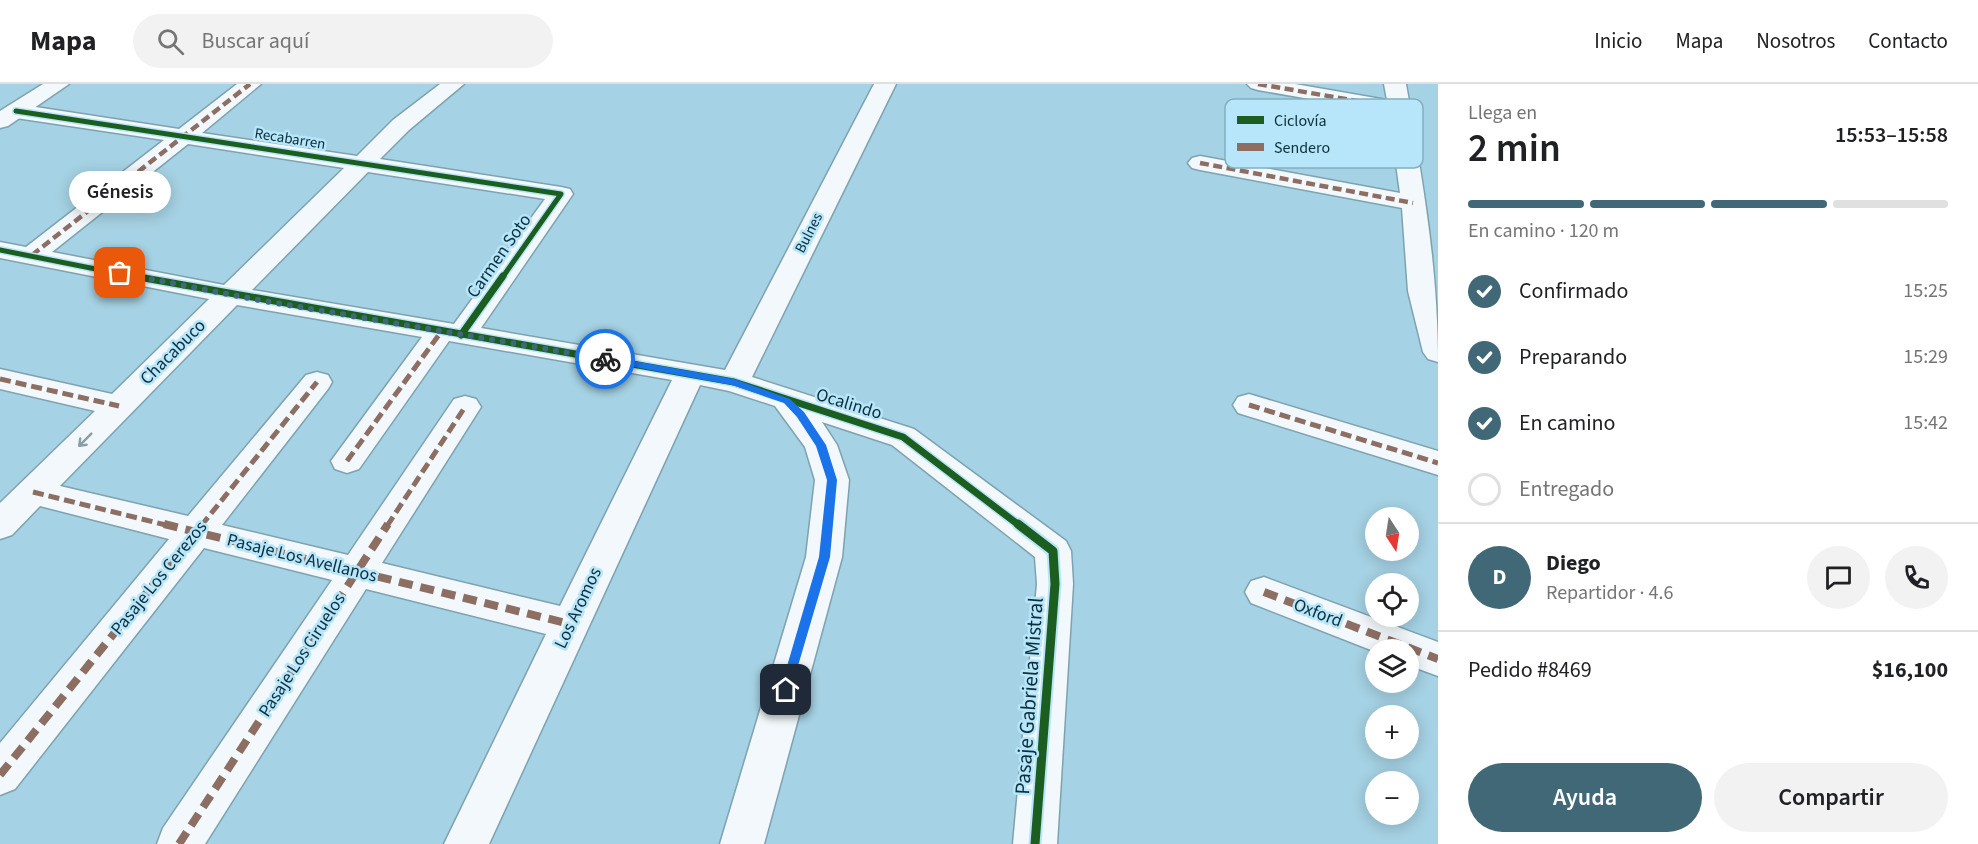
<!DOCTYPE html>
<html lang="es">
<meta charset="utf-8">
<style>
body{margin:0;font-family:"Source Sans 3",sans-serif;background:#f2f2f2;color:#202124;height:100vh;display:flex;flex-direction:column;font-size:22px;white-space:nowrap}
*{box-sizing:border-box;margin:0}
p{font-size:20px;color:#757577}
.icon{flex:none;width:33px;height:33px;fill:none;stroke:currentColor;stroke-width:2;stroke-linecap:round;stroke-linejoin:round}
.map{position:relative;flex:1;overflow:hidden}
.panel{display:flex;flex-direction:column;background:#fff;width:540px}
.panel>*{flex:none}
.needle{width:39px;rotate:168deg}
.controls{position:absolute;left:1365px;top:423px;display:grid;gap:12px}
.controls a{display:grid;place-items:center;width:54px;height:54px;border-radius:50%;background:#fff;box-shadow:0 3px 15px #0003;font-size:30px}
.pin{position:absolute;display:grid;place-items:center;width:51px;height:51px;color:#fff;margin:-26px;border-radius:12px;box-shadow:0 3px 9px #0006}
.courier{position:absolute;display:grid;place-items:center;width:60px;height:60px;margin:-30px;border:4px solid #1a73e8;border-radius:50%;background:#fff;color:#222;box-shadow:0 2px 8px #0007}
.bubble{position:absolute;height:42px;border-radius:21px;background:#fff;box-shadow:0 3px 15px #0003;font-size:20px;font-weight:600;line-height:42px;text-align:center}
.overview em{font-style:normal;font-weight:600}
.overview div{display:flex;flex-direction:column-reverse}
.overview{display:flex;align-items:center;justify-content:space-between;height:102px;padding:0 30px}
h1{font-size:39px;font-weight:600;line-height:45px}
.bar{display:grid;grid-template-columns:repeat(4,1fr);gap:9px 6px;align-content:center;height:72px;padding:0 30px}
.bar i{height:8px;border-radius:4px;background:#e0e0e0}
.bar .current{background:#416876}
.bar p{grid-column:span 4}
.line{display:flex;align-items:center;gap:15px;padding:0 30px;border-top:2px solid #e0e0e0}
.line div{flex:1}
.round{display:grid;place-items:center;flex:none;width:63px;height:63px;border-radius:32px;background:#f2f2f2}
ol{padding:0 30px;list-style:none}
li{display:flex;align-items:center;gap:18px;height:66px}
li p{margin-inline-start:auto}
li .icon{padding:6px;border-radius:50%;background:#416876;color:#fff;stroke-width:4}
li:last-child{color:#757577}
li i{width:33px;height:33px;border:3px solid #e0e0e0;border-radius:50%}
.primary-button{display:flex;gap:12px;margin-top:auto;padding:12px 30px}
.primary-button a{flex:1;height:69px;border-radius:36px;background:#416876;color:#fff;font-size:24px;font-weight:600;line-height:69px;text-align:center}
.primary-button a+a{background:#f2f2f2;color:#202124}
header{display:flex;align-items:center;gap:36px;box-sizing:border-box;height:84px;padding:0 30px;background:#fff;border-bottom:2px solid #e0e0e0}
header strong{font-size:28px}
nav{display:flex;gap:33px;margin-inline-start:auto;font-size:21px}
.search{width:420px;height:54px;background:#f2f2f2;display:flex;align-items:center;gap:15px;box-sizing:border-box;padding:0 21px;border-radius:33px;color:#757577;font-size:22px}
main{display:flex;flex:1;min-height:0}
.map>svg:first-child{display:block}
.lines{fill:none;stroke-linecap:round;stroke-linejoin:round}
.minor-casing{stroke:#7ea2b0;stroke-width:3}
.major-casing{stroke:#7ea2b0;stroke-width:3}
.minor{fill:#f2f8fb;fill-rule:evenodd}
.major{fill:#f2f8fb;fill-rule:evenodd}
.quiet-far2{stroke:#8d6e63;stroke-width:4.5;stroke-dasharray:9 4.5;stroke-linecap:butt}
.quiet-far1{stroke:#8d6e63;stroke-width:5;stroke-dasharray:11 5;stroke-linecap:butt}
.quiet{stroke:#8d6e63;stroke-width:8;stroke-dasharray:14 8;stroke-linecap:butt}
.cycleway-far2-casing{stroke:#b7e5f9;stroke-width:8}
.cycleway-far1-casing{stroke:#b7e5f9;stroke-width:10}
.cycleway-casing{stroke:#b7e5f9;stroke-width:13}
.cycleway-far2{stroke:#1b5e20;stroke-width:5}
.cycleway-far1{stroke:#1b5e20;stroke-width:7}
.cycleway{stroke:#1b5e20;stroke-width:9}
.oneway{stroke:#8a9ea5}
.route{fill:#1a73e8}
.done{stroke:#416876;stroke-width:6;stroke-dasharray:0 10.8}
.labels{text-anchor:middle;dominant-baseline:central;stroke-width:5;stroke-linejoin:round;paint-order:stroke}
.far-street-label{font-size:15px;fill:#0b2f3b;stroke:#b7e5f9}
.street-label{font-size:18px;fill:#0b2f3b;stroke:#b7e5f9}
.near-street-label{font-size:21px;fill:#0b2f3b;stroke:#b7e5f9}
.key{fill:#b7e5f9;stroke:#83aec0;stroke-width:1.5}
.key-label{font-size:16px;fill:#0b2f3b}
</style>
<header>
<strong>Mapa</strong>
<div class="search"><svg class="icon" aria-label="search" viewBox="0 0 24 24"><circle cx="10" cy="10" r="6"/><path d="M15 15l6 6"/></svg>Buscar aquí</div>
<nav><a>Inicio</a><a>Mapa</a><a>Nosotros</a><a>Contacto</a></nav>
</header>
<main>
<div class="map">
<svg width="1438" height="760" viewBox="0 0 1438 760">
<rect width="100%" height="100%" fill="#a5d2e4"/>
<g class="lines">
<g class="minor-casing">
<g id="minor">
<path d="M 237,0 L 261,0 L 202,49 L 357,72 L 393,36 L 440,0 L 464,0 L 409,46 L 380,75 L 561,103 L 570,105 L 573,110 L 481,244 L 725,286 L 874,0 L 896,0 L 752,293 L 914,345 L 1066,457 L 1071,467 L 1073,500 L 1057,760 L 1013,760 L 1037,500 L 1035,473 L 892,361 L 822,338 L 837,361 L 849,396 L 842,473 L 764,760 L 720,760 L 806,473 L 815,396 L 805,363 L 775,322 L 729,307 L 700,301 L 489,760 L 444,760 L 546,550 L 366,505 L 205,760 L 157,760 L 163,744 L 332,496 L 204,464 L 15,705 L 0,711 L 0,659 L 169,455 L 40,422 L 12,451 L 0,455 L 0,419 L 95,327 L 0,305 L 0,285 L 112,310 L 209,215 L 0,174 L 0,158 L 26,163 L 164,56 L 16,34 L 8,32 L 5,27 L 8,22 L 16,20 L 179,45 ZM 188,60 L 344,84 L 224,201 L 52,168 ZM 368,88 L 545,115 L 454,240 L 252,206 ZM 237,221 L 422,253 L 331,377 L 335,385 L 347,389 L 359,385 L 449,257 L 672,296 L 560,522 L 382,479 L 481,323 L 476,315 L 465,312 L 454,315 L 348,471 L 222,441 L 328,305 L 332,298 L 328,291 L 317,288 L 306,291 L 188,432 L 60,402 Z"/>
<path d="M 1247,0 L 1295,0 L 1387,16 L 1384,0 L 1406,0 C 1422,94 1438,182 1438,278 L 1428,275 L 1423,268 L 1408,207 L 1402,124 L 1200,86 L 1192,84 L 1188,79 L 1192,74 L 1200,72 L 1400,109 L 1389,29 L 1258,6 L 1251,4 Z"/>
<path d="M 1249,310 L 1438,367 L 1438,391 L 1238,329 L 1233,321 L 1238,313 Z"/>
<path d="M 1264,493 L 1438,558 L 1438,592 L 1408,581 L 1408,566 L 1376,566 L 1376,568 L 1251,519 L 1245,508 L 1251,497 Z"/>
</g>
</g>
<g class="major-casing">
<path id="major" d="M 43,0 L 69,0 L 8,42 L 0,44 L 0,27 Z"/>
</g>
<use href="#minor" class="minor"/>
<use href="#major" class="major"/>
<g class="quiet-far2">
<path d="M 1258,0 L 1398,24"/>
<path d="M 1200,79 L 1413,119"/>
<path d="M 32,171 L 250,0"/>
</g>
<g class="quiet-far1">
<path d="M 0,295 L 119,322"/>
<path d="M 1249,321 L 1438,379"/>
<path d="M 347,377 L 441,248"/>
<path d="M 33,408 L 170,442"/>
<path d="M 201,442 L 317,298"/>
<path d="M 387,442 L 465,323"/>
</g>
<g class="quiet">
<path d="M 164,440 L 570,540"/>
<path d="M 1264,508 L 1438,575"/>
<path d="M 0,691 L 202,440"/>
<path d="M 179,760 L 388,440"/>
</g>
<g class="cycleway-far2-casing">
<g id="cycleway-far2">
<path d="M 16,27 L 561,110 L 502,194"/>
<path d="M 0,166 L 141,194"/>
</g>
</g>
<g class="cycleway-far1-casing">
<g id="cycleway-far1">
<path d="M 133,192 L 734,298 L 903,353 L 1020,442"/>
<path d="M 461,251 L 503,192"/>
</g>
</g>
<g class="cycleway-casing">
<path id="cycleway" d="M 1018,440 L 1053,467 L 1055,500 L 1035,760"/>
</g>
<use href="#cycleway-far2" class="cycleway-far2"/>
<use href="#cycleway-far1" class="cycleway-far1"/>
<use href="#cycleway" class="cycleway"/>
</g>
<defs><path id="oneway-shaft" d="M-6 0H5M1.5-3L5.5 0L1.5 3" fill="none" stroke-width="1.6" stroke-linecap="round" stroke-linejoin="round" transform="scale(1.5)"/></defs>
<use class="oneway" href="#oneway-shaft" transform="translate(85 356) rotate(135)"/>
<path class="route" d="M 605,272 L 734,295 L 790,315 L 804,328 L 826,361 L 837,396 L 830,473 L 790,609 L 786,611 L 780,606 L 819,473 L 827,396 L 816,362 L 797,333 L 784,319 L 732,301 L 602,277 L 602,273 Z"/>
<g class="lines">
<path class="done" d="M 120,189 L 253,215 L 605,275"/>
</g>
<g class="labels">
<g class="far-street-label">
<text transform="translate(290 55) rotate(9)">Recabarren</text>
<text transform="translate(809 149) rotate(-63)">Bulnes</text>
</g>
<g class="street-label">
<text transform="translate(499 172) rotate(-55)">Carmen Soto</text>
<text transform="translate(173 268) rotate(-45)">Chacabuco</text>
<text transform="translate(849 320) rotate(17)">Ocalindo</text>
<text transform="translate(302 474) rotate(14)">Pasaje Los Avellanos</text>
<text transform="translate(159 494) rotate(-51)">Pasaje Los Cerezos</text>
<text transform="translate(578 524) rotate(-65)">Los Aromos</text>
<text transform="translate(1318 529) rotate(21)">Oxford</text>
<text transform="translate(302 571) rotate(-57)">Pasaje Los Ciruelos</text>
</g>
<g class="near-street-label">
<text transform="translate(1029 612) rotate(-86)">Pasaje Gabriela Mistral</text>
</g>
</g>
<rect x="1225" y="15" width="198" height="69" rx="9" class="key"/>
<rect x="1237" y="32" width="27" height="8" fill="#1b5e20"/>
<rect x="1237" y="59" width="27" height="8" fill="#8d6e63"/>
<g class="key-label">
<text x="1274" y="42">Ciclovía</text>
<text x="1274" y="69">Sendero</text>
</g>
</svg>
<div class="controls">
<a><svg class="needle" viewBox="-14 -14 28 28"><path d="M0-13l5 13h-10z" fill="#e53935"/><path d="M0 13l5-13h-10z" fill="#757577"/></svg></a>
<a><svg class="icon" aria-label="locate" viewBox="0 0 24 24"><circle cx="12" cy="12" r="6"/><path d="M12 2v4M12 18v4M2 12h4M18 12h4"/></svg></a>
<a><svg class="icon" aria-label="layers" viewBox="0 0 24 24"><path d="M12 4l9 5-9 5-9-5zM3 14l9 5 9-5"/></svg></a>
<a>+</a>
<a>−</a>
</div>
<div class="pin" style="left:120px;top:189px;background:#ea580c"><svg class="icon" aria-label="bag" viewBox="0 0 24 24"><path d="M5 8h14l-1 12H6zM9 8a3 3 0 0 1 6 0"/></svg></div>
<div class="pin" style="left:786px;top:606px;background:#1f2937"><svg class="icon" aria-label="home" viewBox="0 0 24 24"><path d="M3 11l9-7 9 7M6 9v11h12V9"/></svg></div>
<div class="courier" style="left:605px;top:275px"><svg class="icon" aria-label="bike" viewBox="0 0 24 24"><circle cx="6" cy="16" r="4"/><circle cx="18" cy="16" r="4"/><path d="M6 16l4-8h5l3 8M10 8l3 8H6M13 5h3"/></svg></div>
<div class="bubble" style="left:69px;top:87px;width:102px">Génesis</div>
</div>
<section class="panel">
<div class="overview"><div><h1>2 min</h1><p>Llega en</p></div><em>15:53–15:58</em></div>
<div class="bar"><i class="current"></i><i class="current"></i><i class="current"></i><i></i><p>En camino · 120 m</p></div>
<ol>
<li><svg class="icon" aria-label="check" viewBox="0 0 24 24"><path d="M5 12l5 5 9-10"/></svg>Confirmado<p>15:25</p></li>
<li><svg class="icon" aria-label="check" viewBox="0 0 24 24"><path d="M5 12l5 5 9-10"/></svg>Preparando<p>15:29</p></li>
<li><svg class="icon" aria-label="check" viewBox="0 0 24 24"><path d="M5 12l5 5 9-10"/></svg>En camino<p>15:42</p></li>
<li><i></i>Entregado</li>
</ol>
<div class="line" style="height:108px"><b class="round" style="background:#416876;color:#fff">D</b><div><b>Diego</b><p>Repartidor · 4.6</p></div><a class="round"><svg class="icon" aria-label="chat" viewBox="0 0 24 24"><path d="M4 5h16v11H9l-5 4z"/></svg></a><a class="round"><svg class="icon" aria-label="phone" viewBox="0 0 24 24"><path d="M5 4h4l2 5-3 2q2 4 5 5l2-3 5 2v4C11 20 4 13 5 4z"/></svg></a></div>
<div class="line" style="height:78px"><div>Pedido #8469</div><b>$16,100</b></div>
<div class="primary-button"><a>Ayuda</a><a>Compartir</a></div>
</section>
</main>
